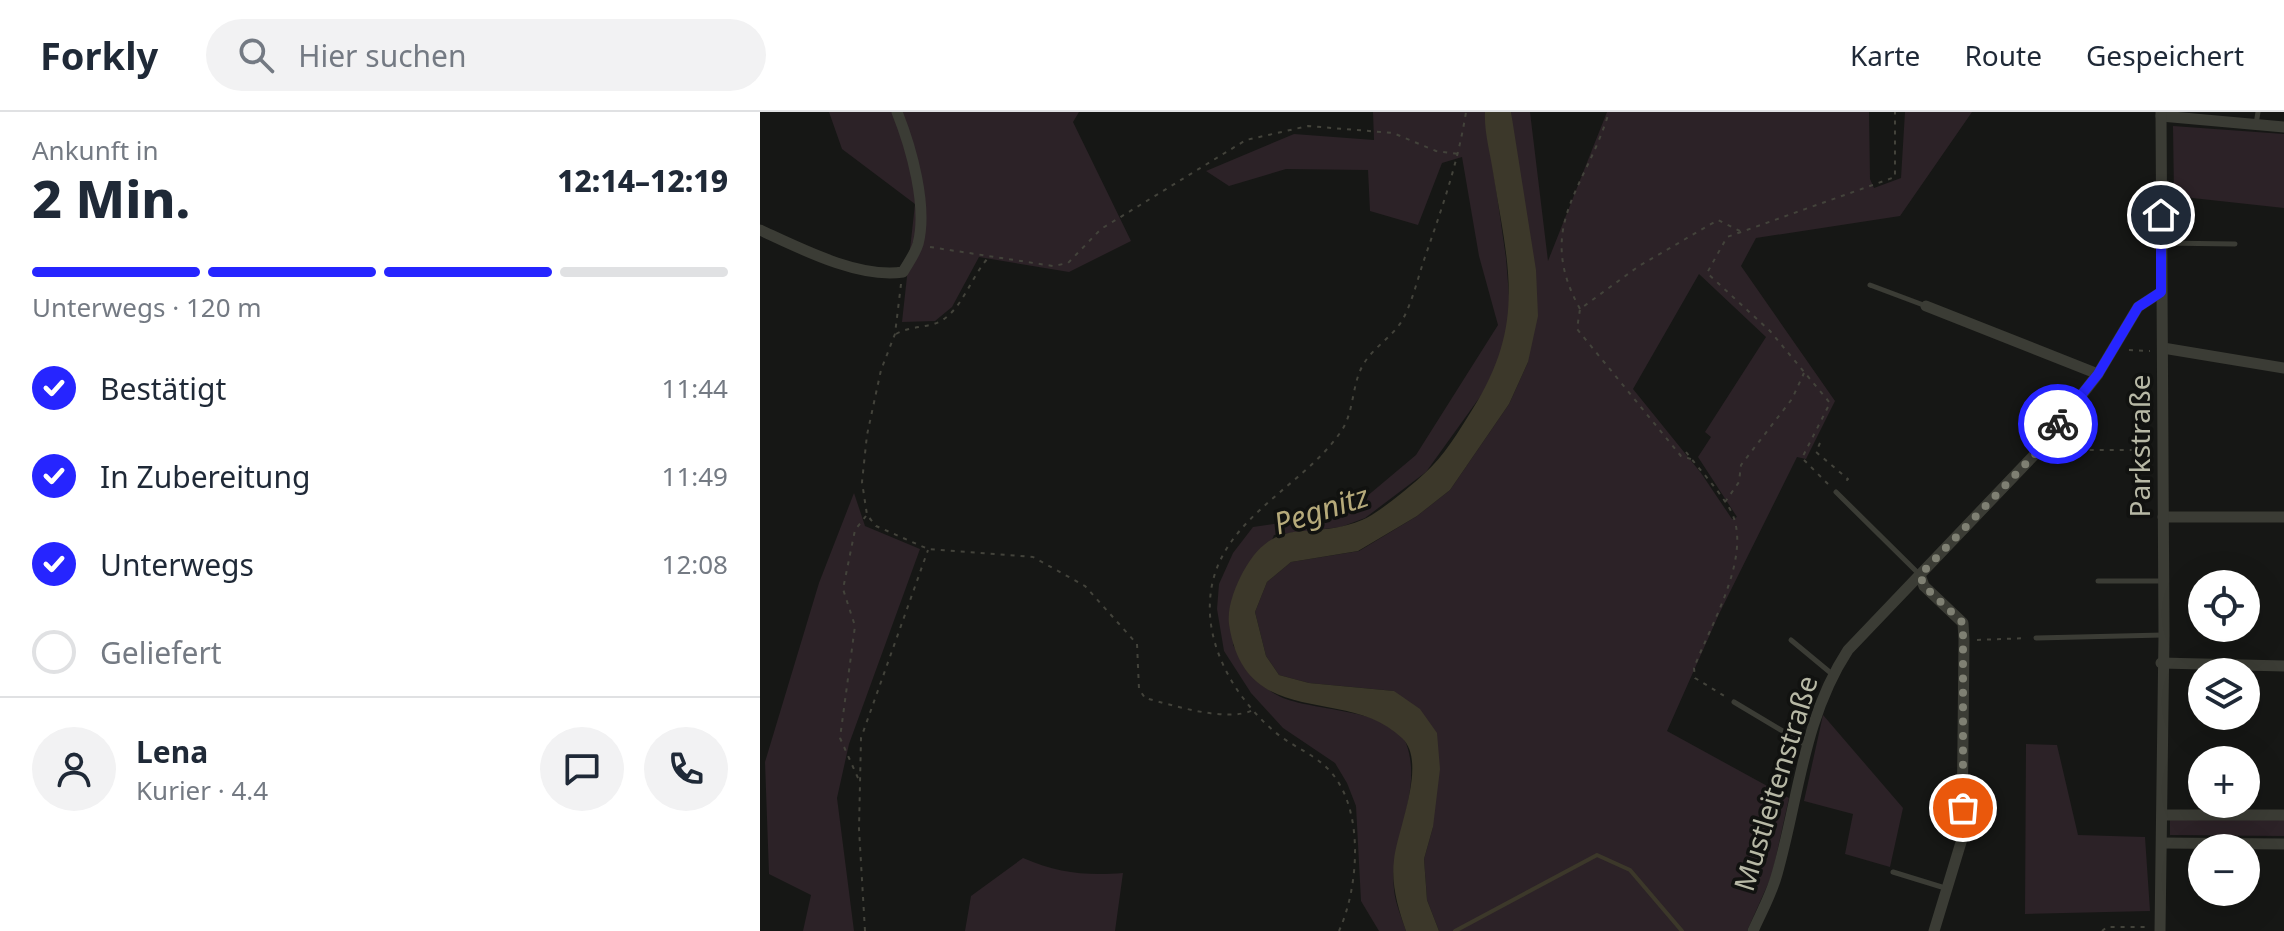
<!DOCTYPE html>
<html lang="de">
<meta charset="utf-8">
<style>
body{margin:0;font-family:"Noto Sans",sans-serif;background:#f2f2f3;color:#1f2937;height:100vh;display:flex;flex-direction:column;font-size:30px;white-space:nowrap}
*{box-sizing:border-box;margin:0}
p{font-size:26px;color:#747a83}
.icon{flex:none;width:44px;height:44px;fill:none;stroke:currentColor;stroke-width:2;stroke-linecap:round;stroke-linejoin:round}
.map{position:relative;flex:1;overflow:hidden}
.details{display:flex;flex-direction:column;background:#fff;width:760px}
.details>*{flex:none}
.buttons{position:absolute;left:1428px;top:458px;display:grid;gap:16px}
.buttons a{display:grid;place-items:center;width:72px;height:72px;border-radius:50%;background:#fff;box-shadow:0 8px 32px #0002;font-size:40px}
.pin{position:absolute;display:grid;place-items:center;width:68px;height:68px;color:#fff;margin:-34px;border:4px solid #fff;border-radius:50%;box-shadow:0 2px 8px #0007}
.courier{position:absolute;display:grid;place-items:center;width:80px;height:80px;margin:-40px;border:6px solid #2625ff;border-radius:50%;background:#fff;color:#222;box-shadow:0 2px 10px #0007}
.overview em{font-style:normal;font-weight:800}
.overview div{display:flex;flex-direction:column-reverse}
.overview{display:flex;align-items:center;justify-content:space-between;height:136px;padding:0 32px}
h1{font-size:52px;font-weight:800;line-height:60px}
.bar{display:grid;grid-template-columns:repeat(4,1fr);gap:12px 8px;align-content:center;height:96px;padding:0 32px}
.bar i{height:10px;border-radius:6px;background:#e0e1e3}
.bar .selected{background:#2625ff}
.bar p{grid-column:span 4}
.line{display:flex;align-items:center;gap:20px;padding:0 32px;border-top:2px solid #e0e1e3}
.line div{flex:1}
.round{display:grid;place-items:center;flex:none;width:84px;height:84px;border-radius:42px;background:#f2f2f3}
ol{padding:0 32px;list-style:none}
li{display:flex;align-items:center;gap:24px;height:88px}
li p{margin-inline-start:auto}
li .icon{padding:8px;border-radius:50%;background:#2625ff;color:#fff;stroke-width:4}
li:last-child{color:#747a83}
li i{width:44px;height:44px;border:4px solid #e0e1e3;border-radius:50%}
header{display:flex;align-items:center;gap:48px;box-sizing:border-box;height:112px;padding:0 40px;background:#fff;border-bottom:2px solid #e0e1e3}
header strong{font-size:38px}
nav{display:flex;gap:44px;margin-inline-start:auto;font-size:28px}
.search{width:560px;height:72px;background:#f2f2f3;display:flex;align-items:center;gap:20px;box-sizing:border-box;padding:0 28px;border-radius:44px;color:#747a83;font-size:30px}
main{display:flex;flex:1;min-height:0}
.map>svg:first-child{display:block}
.green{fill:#2c2227;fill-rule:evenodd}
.water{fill:#3c382a}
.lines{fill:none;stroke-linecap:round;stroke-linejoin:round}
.stream{stroke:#3c382a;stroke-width:4}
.path{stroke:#43433b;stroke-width:2;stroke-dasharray:4 6;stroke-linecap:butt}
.lane{stroke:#3b3c35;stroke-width:5}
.street{stroke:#3b3c35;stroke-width:11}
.done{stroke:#7f8073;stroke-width:8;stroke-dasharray:0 14.4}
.route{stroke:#2625ff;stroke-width:10}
.labels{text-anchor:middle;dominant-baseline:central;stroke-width:7;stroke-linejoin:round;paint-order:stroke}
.street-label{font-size:28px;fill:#b7b8a5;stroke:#111210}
.water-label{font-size:30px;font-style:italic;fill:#b6aa7a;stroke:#111210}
</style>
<header>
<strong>Forkly</strong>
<div class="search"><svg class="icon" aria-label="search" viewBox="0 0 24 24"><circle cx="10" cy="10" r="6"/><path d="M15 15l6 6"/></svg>Hier suchen</div>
<nav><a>Karte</a><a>Route</a><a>Gespeichert</a></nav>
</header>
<main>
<section class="details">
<div class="overview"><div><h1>2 Min.</h1><p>Ankunft in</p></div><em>12:14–12:19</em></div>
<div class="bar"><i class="selected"></i><i class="selected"></i><i class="selected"></i><i></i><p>Unterwegs · 120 m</p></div>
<ol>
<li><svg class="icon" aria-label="check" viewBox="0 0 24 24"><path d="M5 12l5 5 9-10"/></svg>Bestätigt<p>11:44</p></li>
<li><svg class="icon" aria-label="check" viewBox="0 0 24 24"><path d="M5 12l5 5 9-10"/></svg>In Zubereitung<p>11:49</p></li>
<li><svg class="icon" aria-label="check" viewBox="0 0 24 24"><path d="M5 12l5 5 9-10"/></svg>Unterwegs<p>12:08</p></li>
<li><i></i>Geliefert</li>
</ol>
<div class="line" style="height:144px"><a class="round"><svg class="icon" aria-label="person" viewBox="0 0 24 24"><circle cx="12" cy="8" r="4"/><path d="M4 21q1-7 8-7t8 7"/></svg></a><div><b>Lena</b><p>Kurier · 4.4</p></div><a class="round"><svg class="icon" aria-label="chat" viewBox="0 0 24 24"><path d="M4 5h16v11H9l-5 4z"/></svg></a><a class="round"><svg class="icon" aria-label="phone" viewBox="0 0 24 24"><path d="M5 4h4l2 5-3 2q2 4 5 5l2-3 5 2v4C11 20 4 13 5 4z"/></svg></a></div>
</section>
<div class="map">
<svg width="1524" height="819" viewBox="0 0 1524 819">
<rect width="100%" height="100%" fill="#161715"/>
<g class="green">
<path d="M 69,0 L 319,0 L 313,10 L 371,129 L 309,160 L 219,145 L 192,195 L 175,209 L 142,210 L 155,92 L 82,37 Z"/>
<path d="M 613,0 L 725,0 L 746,146 L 750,196 L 744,238 L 725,278 L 666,360 L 605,406 L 581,415 L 514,423 L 473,533 C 485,553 495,571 517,583 C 546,600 632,595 646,631 C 664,678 629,732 634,777 C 635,791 642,806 646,819 L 619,819 L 601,789 L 596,694 L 587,671 L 575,651 L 523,616 L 491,581 L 464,539 L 457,497 L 459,472 L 473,441 L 493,415 L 587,401 L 656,343 L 738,213 L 719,144 L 702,45 L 682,51 L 658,113 L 610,99 L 608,58 L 526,57 L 469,74 L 446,59 L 534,22 L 614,28 Z"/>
<path d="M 751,0 L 770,0 L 788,149 L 847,0 L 1109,0 L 1110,67 L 1114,76 L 1141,66 L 1145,0 L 1212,0 L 1140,104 L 996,126 L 981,154 L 1075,289 L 1046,347 L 1037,345 L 959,502 L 907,619 L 1029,686 L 1012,763 L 987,819 L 679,819 L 667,788 L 664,747 L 673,715 L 634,579 L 549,571 L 519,563 L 506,544 L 495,500 L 507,470 L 531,450 L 599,439 L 657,404 L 690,378 L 749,292 L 768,250 ZM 939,162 L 1006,225 L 945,320 L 951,325 L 938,345 L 977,405 L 972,407 L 941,361 L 873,277 Z"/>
<path d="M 1413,14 L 1524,22 L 1524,96 L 1414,84 Z"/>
<path d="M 94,381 L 105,414 L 160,437 L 89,632 L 77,686 L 94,819 L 43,819 L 51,783 L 9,762 L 5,650 L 59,471 Z"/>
<path d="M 1063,603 L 1143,696 L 1130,755 L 1085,742 L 1093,702 L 1044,689 Z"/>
<path d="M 1266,632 L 1297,633 L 1318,723 L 1385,725 L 1390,799 L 1265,802 Z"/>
<path d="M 1410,706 L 1524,706 L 1524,724 L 1410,723 Z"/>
<path d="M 263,746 C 298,761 326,764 363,761 L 355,819 L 205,819 L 211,784 Z"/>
</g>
<path class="water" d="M 725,0 L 751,0 L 776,158 L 778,204 L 768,250 L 749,292 L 690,378 L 657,404 L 598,439 L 531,450 L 507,470 L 495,500 L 506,544 L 519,563 L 549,571 L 634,579 L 660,597 L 677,621 L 680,657 L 673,715 L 664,747 L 667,788 L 679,819 L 646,819 C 638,796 631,773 634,748 C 637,718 668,650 642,626 C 587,572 485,621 469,512 C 467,495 475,475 483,460 C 516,400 550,430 602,408 C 619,401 651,374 665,361 C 684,344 699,319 712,298 C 767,211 748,155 733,60 C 730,40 724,20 725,0 Z"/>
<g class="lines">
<path class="stream" d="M 695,819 L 837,743 L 870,758 L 922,819"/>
<g class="path">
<path d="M 170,135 L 293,154 L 308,151 L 341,117 L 486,28 L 548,14 L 633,21 L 676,39 L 699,42"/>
<path d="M 141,172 L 135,222 L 121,258 L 107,323 L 102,370 L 107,403 L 116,414 L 168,437 L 273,445 L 325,474 L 377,532 L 379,577 L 385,586 C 412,593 467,611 493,598"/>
<path d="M 820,197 C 774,114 826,77 849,0"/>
<path d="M 136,222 C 150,214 166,216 179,210 C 203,198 211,163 230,144"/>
<path d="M 1369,238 L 1390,239"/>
<path d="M 1305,326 L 1316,338 L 1390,338"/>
<path d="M 1060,331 L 1056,340 L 1088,367 L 1083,372"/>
<path d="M 926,340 C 940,358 956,375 968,394 C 997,438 950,513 934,556 L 935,566 L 966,585"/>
<path d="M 931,347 L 921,344 L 817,217 L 820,197 L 879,154 L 958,108 L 980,119"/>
<path d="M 1068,372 L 1042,346 L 1070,291 L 1010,219 L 947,161 L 967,125 L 1135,65 L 1135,0"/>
<path d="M 965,390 L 979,370 L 981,353 L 1032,287 L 1044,261"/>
<path d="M 1217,528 L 1267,526"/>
<path d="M 98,666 L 80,626 L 95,514 L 83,477 L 95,418 L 106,404"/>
<path d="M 105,819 L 99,717 L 101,626 L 168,438"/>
<path d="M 579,819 C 599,775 605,696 569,658 C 553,641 531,634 515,620 C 477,588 447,538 450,489 C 454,409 540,378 580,321 C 595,300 591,274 603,253 C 613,235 633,225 643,207 C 653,188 658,165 665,145 C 682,96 698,51 706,0"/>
<path d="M 1342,819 L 1347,815 L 1387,815"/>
</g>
<g class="lane">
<path d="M 1496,12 L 1498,0"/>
<path d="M 1402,131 L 1475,132"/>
<path d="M 1110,173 L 1166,194"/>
<path d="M 1076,380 L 1160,463"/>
<path d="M 1338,469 L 1402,469"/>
<path d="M 1276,526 L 1403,523"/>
<path d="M 1031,528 L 1072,562"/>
<path d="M 974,590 L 1046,633"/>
<path d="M 1133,760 L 1185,776"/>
</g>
<g class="street">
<path d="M 1401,4 L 1524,15"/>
<path d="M 0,118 C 39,136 99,167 143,160 C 148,151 155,142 158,132 C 168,94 151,35 137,0"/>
<path d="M 1166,194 L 1338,262"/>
<path d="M 1403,236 L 1524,256"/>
<path d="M 1403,405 L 1524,405"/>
<path d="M 1160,463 L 1164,474 L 1203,511 L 1204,528 L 1202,727 L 1174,819"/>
<path d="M 1401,551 L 1524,554"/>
<path d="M 1402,703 L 1524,703"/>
<path d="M 1402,731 L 1524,732"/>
<path d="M 993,819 C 1001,801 1012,781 1017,762 C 1039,685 1043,607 1088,538 L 1278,339 L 1338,262 L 1378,195 L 1401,180"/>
<path d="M 1400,819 L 1404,523 L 1401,0"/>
</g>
</g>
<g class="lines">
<path class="done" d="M 1203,696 L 1203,511 L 1164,474 L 1160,463 L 1278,339 L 1298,312"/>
<path class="route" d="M 1298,312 L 1338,262 L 1378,195 L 1401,180 L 1401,103"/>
</g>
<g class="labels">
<g class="street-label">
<text transform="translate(1379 334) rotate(-90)">Parkstraße</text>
<text transform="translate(1015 671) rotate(-73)">Mustleitenstraße</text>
</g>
<g class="water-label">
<text transform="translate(561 397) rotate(-18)">Pegnitz</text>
</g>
</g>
</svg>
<div class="buttons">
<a><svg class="icon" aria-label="locate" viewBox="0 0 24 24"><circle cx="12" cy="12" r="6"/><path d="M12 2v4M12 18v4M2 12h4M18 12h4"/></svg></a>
<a><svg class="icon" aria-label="layers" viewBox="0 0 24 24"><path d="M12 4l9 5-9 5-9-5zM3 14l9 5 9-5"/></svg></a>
<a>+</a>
<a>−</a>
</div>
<div class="pin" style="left:1203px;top:696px;background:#ea580c"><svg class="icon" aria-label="bag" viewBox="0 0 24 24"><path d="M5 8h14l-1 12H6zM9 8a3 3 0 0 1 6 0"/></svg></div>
<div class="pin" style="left:1401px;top:103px;background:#1f2937"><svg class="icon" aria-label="home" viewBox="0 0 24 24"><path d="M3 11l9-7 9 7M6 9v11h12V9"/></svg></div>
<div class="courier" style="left:1298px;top:312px"><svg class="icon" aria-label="bike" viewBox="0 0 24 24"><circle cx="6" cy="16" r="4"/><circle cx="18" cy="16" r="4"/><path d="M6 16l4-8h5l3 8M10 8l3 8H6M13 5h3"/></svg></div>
</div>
</main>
